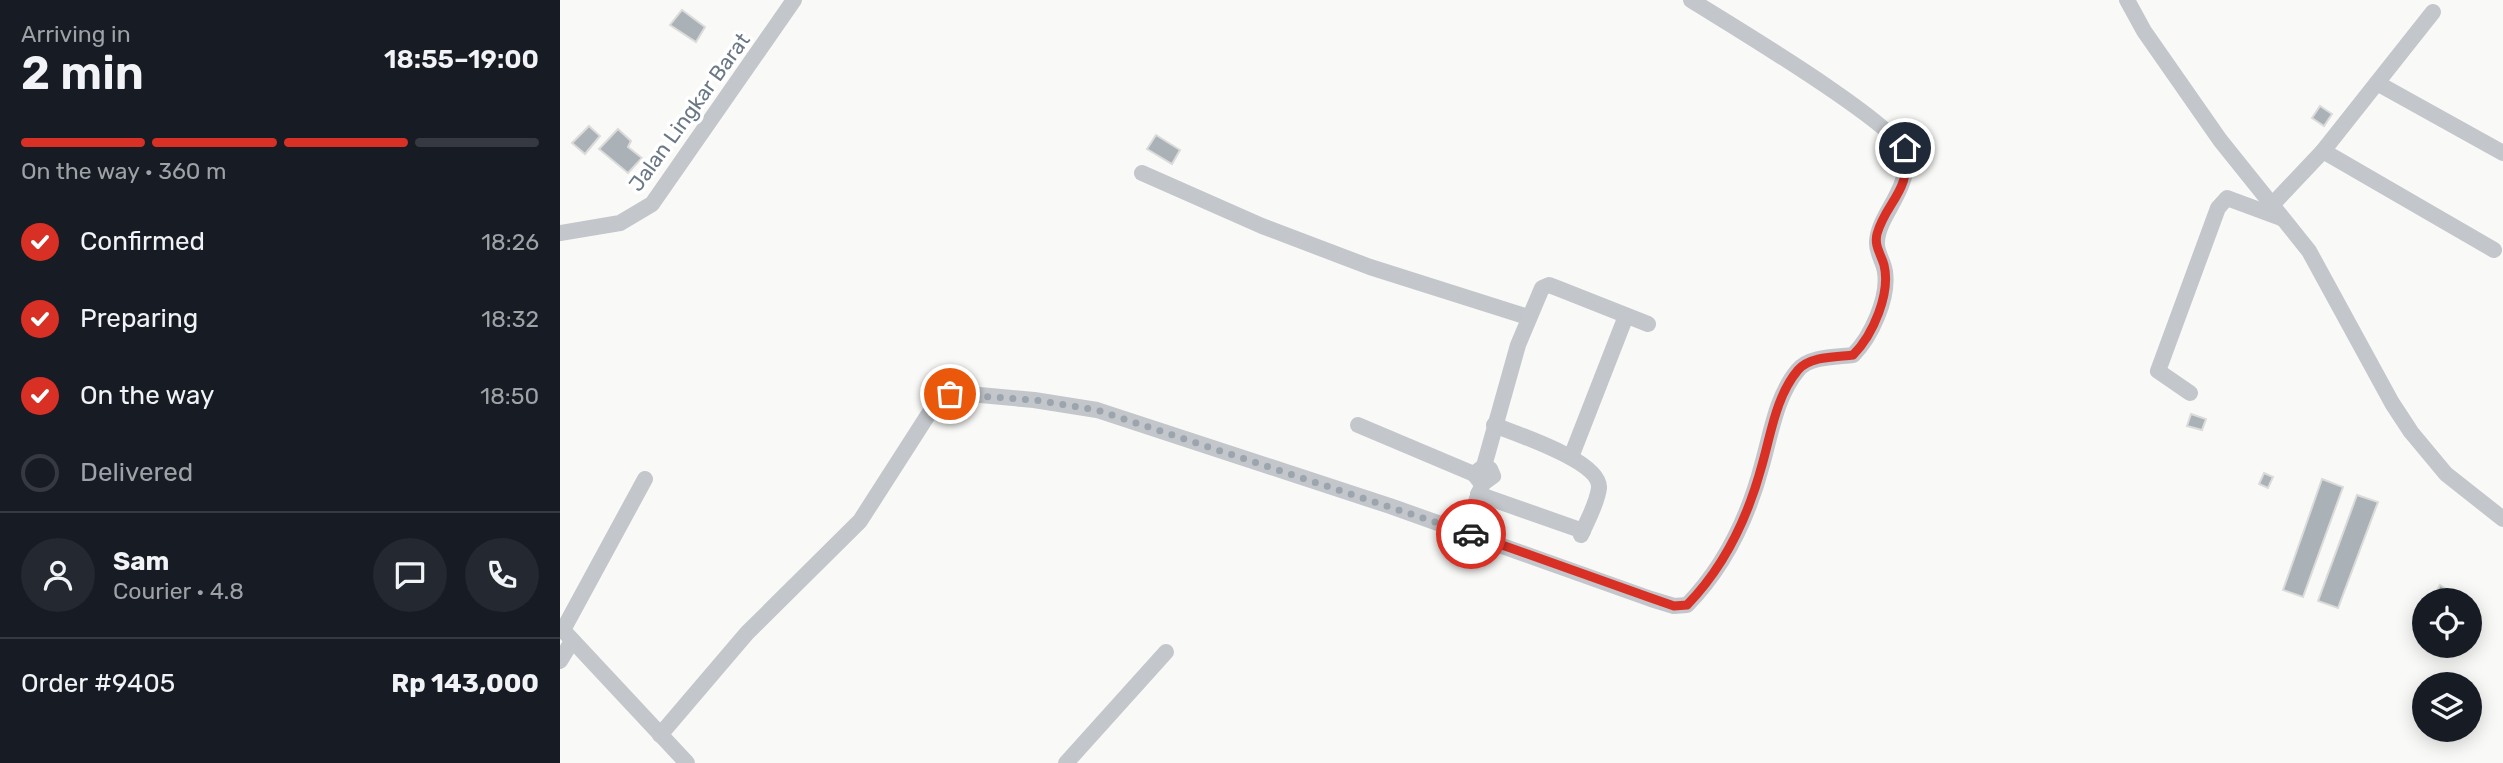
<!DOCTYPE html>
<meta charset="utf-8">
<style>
body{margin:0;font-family:Rubik,sans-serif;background:#242831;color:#f1f3f6;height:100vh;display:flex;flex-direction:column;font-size:26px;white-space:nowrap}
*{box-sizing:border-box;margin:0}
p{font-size:23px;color:#9ea1a6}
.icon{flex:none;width:38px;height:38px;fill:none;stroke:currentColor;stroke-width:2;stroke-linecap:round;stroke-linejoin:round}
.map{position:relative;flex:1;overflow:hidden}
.sheet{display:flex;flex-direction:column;background:#171b24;width:560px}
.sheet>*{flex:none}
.fabs{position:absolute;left:1852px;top:588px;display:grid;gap:14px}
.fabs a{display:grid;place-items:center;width:70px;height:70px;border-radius:50%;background:#171b24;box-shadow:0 4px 18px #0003;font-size:35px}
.pin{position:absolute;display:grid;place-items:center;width:60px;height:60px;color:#fff;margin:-30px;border:4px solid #fff;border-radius:50%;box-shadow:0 2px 7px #0007}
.courier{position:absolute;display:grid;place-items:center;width:70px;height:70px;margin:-35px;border:5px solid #d93025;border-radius:50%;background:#fff;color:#222;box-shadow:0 2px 9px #0007}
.headline em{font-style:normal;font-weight:600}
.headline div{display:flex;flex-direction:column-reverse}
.headline{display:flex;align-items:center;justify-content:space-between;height:119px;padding:0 21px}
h1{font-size:46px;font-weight:600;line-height:52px}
.bar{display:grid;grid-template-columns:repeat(4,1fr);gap:10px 7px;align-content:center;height:84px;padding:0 21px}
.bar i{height:9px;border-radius:5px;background:#363941}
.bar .current{background:#d93025}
.bar p{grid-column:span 4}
.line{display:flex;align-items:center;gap:18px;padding:0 21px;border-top:2px solid #363941}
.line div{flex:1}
.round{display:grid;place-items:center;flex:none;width:74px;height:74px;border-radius:37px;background:#242831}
ol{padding:0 21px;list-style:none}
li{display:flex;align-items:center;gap:21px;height:77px}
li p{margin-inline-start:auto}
li .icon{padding:7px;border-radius:50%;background:#d93025;color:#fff;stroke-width:4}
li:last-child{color:#9ea1a6}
li i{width:38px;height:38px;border:4px solid #363941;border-radius:50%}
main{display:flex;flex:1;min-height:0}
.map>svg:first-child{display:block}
.building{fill:#aab1b7;stroke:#dbdbd9;stroke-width:2}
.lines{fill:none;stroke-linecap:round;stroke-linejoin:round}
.minor{stroke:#c3c6ca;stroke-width:16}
.done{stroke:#9ca4ad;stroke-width:7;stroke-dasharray:0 12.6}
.route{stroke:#d93025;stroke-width:9}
.labels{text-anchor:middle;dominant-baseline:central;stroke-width:7;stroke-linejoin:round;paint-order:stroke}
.street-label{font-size:21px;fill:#6a7785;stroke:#fff}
</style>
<main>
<section class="sheet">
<div class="headline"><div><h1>2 min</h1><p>Arriving in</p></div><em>18:55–19:00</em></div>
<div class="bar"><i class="current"></i><i class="current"></i><i class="current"></i><i></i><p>On the way · 360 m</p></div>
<ol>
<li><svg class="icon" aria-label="check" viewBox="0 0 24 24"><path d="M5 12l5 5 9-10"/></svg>Confirmed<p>18:26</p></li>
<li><svg class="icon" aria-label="check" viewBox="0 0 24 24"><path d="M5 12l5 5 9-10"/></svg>Preparing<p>18:32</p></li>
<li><svg class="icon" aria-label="check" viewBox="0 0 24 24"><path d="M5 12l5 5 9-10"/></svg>On the way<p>18:50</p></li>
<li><i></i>Delivered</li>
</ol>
<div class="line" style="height:126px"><a class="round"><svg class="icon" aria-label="person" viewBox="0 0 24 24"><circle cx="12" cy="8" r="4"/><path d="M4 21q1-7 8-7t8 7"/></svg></a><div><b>Sam</b><p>Courier · 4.8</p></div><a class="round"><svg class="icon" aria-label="chat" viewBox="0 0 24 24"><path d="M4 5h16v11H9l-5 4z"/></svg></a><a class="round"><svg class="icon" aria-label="phone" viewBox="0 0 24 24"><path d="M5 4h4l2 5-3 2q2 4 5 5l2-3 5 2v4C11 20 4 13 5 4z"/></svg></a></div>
<div class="line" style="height:91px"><div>Order #9405</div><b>Rp 143,000</b></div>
</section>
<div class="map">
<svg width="1943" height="763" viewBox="0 0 1943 763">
<rect width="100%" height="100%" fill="#f9f9f7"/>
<g class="building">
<path d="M 122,10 L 145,27 L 136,42 L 110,25 Z"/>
<path d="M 1760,106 L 1772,114 L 1764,126 L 1752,118 Z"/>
<path d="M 29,126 L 40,136 L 25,154 L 12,143 Z"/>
<path d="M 58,129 L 71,141 L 68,147 L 82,158 L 68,173 L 39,149 Z"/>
<path d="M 596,135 L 620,150 L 612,164 L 587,149 Z"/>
<path d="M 1631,414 L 1646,419 L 1642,430 L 1627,426 Z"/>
<path d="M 1704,473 L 1713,477 L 1708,488 L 1699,484 Z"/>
<path d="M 1762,479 L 1783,487 L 1743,597 L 1723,590 Z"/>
<path d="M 1797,495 L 1818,502 L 1778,608 L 1758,601 Z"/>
<path d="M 1880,585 L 1893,593 L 1889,600 L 1875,594 Z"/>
</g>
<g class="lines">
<g class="minor">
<path d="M 1567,0 L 1584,31 L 1660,140 L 1749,251 L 1832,403 L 1851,432 L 1886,474 L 1943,519"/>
<path d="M 1817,83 L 1943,153"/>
<path d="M 1763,151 L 1873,12"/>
<path d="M 582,173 L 702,226 L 810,267 L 968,317"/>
<path d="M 1711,206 L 1763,151 L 1934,250"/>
<path d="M 0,233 L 60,223 L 92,204 L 234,0"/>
<path d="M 1630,393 L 1598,371 L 1658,208 L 1667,198 L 1721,218"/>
<path d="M 798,425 L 914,474"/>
<path d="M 934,425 C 956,434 1041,461 1039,488 C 1037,504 1027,521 1021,535"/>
<path d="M 1011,457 L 1066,316"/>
<path d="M 924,466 L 930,469 L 933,476 L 922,484 L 914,474 L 924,466 L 958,345 L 982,288 L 989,285 L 997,288 L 1088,324"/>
<path d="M 918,494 L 1023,531"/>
<path d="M 905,532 L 922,485"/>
<path d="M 0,627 L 127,763"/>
<path d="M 3,630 L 85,479"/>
<path d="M 0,661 L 12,641"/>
<path d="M 100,735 L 187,633 L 300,521 L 377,401 L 398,393 L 474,400 L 537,410 L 830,506 L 1091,599 L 1114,606 L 1127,605 C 1165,566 1188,518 1202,465 C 1211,434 1216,396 1238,370 C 1249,356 1276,357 1293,355 C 1311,337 1329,298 1325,272 C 1324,262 1316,252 1317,242 C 1318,216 1346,195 1347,158 C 1347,129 1164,21 1131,0"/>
<path d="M 506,763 L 606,652"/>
</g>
</g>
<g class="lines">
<path class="done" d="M 390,394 L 474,400 L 537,410 L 911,534"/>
<path class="route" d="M 911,534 L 1091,598 L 1114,606 L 1127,605 C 1165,566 1188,517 1202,465 C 1211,434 1216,396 1238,370 C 1250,356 1276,357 1293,355 C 1313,335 1331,293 1324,265 C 1321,254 1314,246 1317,234 C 1326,201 1352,192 1345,148"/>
</g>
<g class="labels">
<g class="street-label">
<text transform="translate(129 112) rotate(-54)">Jalan Lingkar Barat</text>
</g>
</g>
</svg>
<div class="fabs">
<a><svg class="icon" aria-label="locate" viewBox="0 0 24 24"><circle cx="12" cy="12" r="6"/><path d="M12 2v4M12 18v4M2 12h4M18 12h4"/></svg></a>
<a><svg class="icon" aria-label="layers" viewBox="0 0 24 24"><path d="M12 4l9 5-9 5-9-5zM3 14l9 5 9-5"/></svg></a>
</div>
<div class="pin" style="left:390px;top:394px;background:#ea580c"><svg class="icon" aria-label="bag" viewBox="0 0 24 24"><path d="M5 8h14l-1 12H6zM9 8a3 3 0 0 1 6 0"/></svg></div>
<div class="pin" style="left:1345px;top:148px;background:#1f2937"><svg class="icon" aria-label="home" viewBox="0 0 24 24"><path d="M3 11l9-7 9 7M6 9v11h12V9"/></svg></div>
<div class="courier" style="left:911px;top:534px"><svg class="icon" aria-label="car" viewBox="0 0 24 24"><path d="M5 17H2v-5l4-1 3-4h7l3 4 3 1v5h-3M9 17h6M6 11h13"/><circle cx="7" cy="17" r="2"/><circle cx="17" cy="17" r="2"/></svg></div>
</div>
</main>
